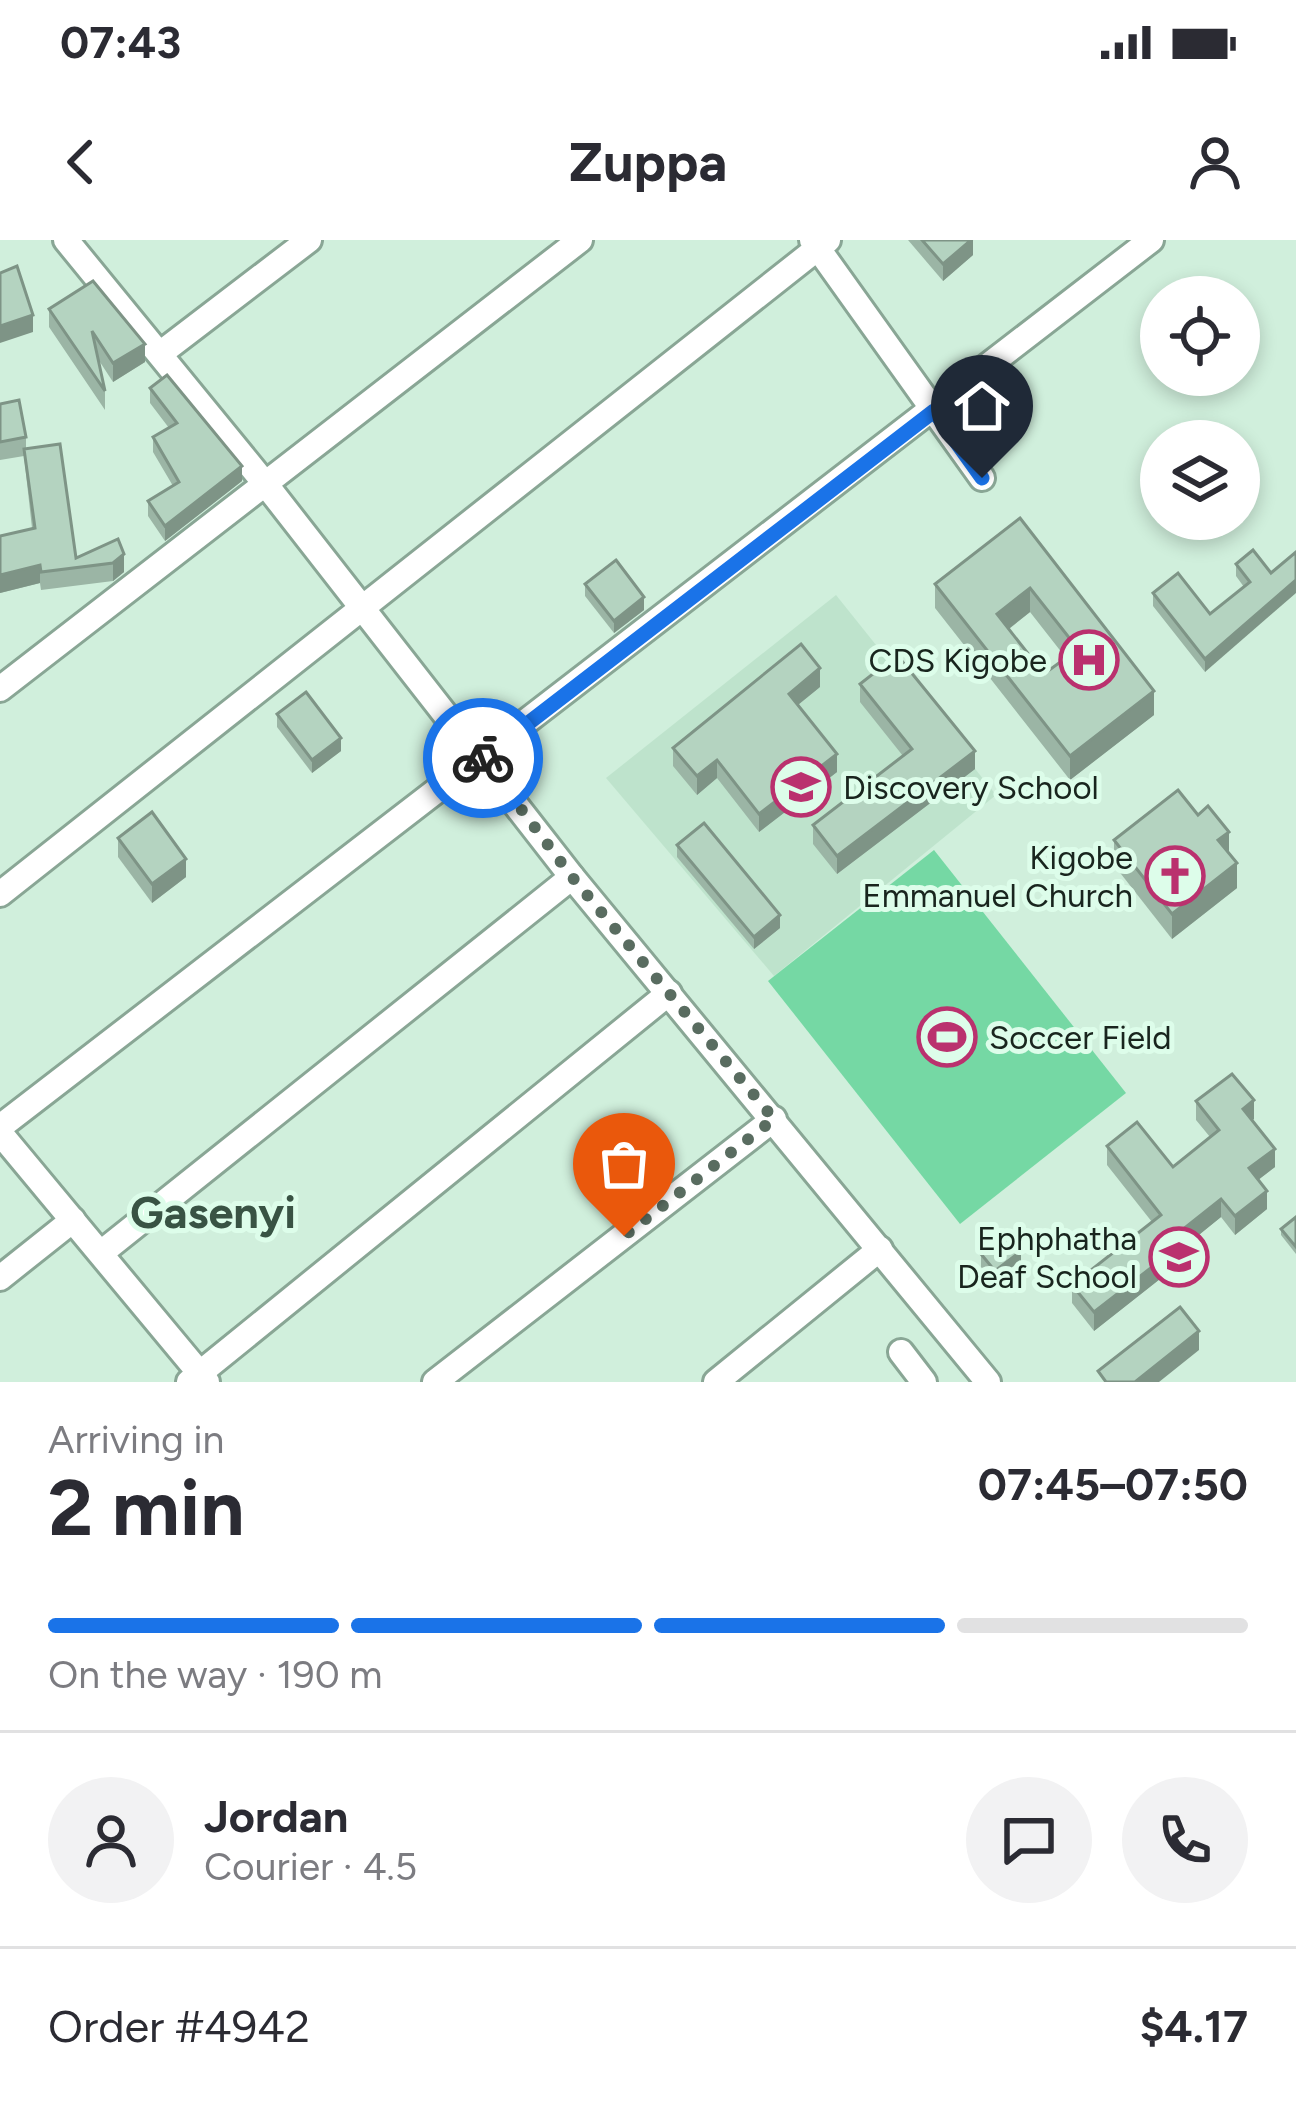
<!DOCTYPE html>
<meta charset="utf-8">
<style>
body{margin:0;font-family:Figtree,sans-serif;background:#f2f2f3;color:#2b2b33;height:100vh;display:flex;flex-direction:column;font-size:45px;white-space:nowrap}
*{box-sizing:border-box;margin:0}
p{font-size:39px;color:#7c7c81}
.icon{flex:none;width:66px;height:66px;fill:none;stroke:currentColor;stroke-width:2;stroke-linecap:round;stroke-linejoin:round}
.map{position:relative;height:1142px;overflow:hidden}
.drawer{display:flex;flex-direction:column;background:#fff;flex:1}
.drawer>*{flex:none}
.tools{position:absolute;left:1140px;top:36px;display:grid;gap:24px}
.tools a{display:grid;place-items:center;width:120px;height:120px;border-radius:50%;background:#fff;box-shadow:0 6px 18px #0003;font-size:60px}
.pin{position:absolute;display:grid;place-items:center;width:102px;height:102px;color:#fff;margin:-123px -51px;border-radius:50% 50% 50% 0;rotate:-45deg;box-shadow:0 0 12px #0007}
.pin .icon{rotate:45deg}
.courier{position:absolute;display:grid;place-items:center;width:120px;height:120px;margin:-60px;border:9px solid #1a73e8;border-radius:50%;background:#fff;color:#222;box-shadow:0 3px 15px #0007}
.overview em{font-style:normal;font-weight:700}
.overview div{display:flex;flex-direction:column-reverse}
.overview{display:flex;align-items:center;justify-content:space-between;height:204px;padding:0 48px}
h1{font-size:78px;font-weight:700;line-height:90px}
.bar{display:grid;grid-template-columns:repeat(4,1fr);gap:18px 12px;align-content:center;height:144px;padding:0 48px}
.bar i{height:15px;border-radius:9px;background:#e1e1e2}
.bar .on{background:#1a73e8}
.bar p{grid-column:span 4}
.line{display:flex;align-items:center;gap:30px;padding:0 48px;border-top:3px solid #e1e1e2}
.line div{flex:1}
.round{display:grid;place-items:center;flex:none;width:126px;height:126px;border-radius:63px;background:#f2f2f3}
.status{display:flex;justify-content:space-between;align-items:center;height:84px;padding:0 60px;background:#fff;direction:ltr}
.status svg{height:33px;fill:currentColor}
header{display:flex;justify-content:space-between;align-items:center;height:156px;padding:0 48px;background:#fff;font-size:54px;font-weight:700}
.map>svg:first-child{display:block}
.built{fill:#bee3cc}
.green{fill:#75d8a4}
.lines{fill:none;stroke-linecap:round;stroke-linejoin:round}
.minor-casing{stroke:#89a695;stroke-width:30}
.minor{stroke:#fff;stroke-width:24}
.wall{fill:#9bb5a5;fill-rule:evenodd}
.shaded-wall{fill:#7e9486}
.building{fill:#b4d3c0;stroke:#7e9486;stroke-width:3;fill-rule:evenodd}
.done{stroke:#596c60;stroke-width:12;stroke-dasharray:0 21.6}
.route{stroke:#1a73e8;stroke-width:15}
.labels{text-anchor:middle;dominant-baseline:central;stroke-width:10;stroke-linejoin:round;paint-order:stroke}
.poi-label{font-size:33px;fill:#19251e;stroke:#ddfdea;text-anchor:end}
.district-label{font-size:45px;font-weight:bold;fill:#395344;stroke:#ddfdea}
</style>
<div class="status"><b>07:43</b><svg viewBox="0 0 49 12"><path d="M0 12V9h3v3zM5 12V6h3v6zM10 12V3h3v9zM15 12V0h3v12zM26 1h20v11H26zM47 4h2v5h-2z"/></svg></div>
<header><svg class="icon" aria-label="back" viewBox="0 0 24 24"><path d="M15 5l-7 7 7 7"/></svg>Zuppa<svg class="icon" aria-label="person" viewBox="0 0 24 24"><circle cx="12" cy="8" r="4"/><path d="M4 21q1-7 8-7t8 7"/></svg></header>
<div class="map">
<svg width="1296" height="1142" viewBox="0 0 1296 1142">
<rect width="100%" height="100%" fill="#d0efdc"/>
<path class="built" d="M 836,355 L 996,555 L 774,736 L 606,538 Z"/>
<path class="green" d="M 934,610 L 1126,853 L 960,984 L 768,741 Z"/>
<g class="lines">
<g class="minor-casing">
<g id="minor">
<path d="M 66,0 L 267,246 L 572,637 L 988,1142"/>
<path d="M 812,0 L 982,238"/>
<path d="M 161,113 L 309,0"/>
<path d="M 0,449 L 580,0"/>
<path d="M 0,654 L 828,0"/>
<path d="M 0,887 L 1151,0"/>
<path d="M 0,893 L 207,1142"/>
<path d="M 101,1013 L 572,637"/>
<path d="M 0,1038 L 73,980"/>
<path d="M 901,1112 L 924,1142"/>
<path d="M 189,1142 L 669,753"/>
<path d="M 435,1142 L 774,879"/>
<path d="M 716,1142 L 880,1009"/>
</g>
</g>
<use href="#minor" class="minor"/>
</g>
<g class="wall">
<path d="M 908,0 L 973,0 L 973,15 L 943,41 Z"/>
<path d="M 49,69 L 145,122 L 113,142 L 98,119 L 105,151 L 105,170 L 49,87 Z"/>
<path d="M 150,148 L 242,241 L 165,301 L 148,276 L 148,261 L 173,246 L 153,212 L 153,197 L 169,188 L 150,163 Z"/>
<path d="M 0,164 L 26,197 L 26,209 L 76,318 L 118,299 L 124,332 L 113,341 L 41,350 L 40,343 L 0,353 L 0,296 L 32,288 L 24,216 L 0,220 Z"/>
<path d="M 1020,278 L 1154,475 L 1070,540 L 935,368 L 935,344 ZM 1030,372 L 1066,418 L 1044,434 L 1009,389 Z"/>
<path d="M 1236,324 L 1271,333 L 1205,432 L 1153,366 L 1153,353 L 1210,374 L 1244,347 L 1236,336 Z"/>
<path d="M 585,344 L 644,370 L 614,393 L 585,356 Z"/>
<path d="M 860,444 L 975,529 L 837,634 L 813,604 L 813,585 L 903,516 L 860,462 Z"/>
<path d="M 820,447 L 798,465 L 837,532 L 759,592 L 717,538 L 697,555 L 673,526 L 673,508 Z"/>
<path d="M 277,474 L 341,511 L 312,533 L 277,487 Z"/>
<path d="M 118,598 L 186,637 L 152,663 L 118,617 Z"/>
<path d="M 1114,600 L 1229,613 L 1237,648 L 1172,699 L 1114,625 Z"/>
<path d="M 677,605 L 780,688 L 754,709 L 677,617 Z"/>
<path d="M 1196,861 L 1254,879 L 1252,880 L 1275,927 L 1258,940 L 1267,969 L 1235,995 L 1221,977 L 1179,1011 L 1179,1024 L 1094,1091 L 1072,1063 L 1072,1045 L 1152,982 L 1107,925 L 1107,906 L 1173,927 L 1210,897 L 1196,880 Z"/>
<path d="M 1296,977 L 1296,1014 L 1281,995 L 1281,989 Z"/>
<path d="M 981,1014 L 1021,1023 L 995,1044 L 981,1027 Z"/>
</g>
<g class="shaded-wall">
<path d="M 971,0 L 973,0 L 973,15 L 943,41 L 943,24 Z"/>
<path d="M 33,75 L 33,92 L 0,103 L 0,86 Z"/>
<path d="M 145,104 L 145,122 L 113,142 L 113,123 Z"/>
<path d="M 242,226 L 242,241 L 165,301 L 165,286 Z"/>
<path d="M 124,314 L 124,332 L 113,341 L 113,323 Z"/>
<path d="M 40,325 L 40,343 L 0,353 L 0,335 Z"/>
<path d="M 1296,340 L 1296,353 L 1205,432 L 1205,419 Z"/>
<path d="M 1030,348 L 1030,372 L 997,398 L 997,374 Z"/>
<path d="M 644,357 L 644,370 L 614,393 L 614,381 Z"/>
<path d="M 820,428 L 820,447 L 789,472 L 789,454 Z"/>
<path d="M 1154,451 L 1154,475 L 1070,540 L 1070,516 Z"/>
<path d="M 341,498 L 341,511 L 312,533 L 312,520 Z"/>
<path d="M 975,511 L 975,529 L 837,634 L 837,616 Z"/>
<path d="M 837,514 L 837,532 L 759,592 L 759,574 Z"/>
<path d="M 717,520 L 717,538 L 697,555 L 697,536 Z"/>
<path d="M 1229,592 L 1229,617 L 1218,600 Z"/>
<path d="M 186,619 L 186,637 L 152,663 L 152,644 Z"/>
<path d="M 1237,623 L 1237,648 L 1172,699 L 1172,674 Z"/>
<path d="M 780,675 L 780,688 L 754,709 L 754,697 Z"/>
<path d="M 1254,860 L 1254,879 L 1243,888 L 1243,869 Z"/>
<path d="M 1275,909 L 1275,927 L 1249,947 L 1249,928 Z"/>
<path d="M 1267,951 L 1267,969 L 1235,995 L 1235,976 Z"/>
<path d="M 1221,959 L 1221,977 L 1179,1011 L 1179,1024 L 1094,1091 L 1094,1072 L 1172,998 Z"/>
<path d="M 1021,1011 L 1021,1023 L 995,1044 L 995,1031 Z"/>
<path d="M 1199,1091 L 1199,1110 L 1159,1142 L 1135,1142 Z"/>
</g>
<g class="building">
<path d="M 922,0 L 971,0 L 943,24 Z"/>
<path d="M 17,26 L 33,75 L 0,86 L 0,33 Z"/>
<path d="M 93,41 L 145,104 L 113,123 L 92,91 L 105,151 L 49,69 Z"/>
<path d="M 167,135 L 242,226 L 165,286 L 148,261 L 179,242 L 153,197 L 177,183 L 150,148 Z"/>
<path d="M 19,160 L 26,197 L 0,202 L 0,164 Z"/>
<path d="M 60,204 L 76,318 L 118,299 L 124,314 L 113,323 L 41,332 L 40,325 L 0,335 L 0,296 L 35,288 L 24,209 Z"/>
<path d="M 1020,278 L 1154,451 L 1070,516 L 935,344 ZM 1030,348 L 1078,409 L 1044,434 L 997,374 Z"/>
<path d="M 1253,310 L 1271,333 L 1296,312 L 1296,340 L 1205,419 L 1153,353 L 1178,333 L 1210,374 L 1250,342 L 1236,324 Z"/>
<path d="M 616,320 L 644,357 L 614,381 L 585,344 Z"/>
<path d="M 801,404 L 820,428 L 789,454 L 837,514 L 759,574 L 717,520 L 697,536 L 673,508 Z"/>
<path d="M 897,415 L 975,511 L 837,616 L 813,585 L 912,509 L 860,444 Z"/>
<path d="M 306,452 L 341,498 L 312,520 L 277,474 Z"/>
<path d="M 1178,550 L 1198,575 L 1208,566 L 1229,592 L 1218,600 L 1237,623 L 1172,674 L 1114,600 Z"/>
<path d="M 152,572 L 186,619 L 152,644 L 118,598 Z"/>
<path d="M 704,583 L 780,675 L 754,697 L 677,605 Z"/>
<path d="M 1232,834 L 1254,860 L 1243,869 L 1275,909 L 1249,928 L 1267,951 L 1235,976 L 1221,959 L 1172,998 L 1179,1006 L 1094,1072 L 1072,1045 L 1161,975 L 1107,906 L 1137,882 L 1173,927 L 1219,890 L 1196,861 Z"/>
<path d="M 1296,977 L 1296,1007 L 1281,989 Z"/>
<path d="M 1008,993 L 1021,1011 L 995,1031 L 981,1014 Z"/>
<path d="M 1180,1067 L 1199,1091 L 1135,1142 L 1106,1142 L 1098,1131 Z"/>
</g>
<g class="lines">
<path class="done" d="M 483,518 L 572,637 L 774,879 L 624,996"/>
<path class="route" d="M 483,518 L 934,171 L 982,238"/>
</g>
<defs>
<g id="hospital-ring" transform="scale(3)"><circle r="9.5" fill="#ddfdea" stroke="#ba316e" stroke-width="1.5"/><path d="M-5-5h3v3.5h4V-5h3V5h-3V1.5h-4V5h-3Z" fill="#ba316e"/></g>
<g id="school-ring" transform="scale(3)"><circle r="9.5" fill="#ddfdea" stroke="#ba316e" stroke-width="1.5"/><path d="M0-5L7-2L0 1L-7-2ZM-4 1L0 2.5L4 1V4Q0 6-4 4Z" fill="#ba316e"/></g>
<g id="church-ring" transform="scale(3)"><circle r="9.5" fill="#ddfdea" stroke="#ba316e" stroke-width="1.5"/><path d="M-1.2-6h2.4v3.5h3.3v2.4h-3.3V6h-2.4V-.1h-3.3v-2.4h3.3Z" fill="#ba316e"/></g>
<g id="stadium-ring" transform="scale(3)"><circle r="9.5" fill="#ddfdea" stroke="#ba316e" stroke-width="1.5"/><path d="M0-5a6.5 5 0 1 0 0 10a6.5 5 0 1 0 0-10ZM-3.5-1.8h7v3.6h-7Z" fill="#ba316e"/></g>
</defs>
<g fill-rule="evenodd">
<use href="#hospital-ring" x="1089" y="420"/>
<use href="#school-ring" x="801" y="547"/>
<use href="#church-ring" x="1175" y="636"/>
<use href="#stadium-ring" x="947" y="797"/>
<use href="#school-ring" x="1179" y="1017"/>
</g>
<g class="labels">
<g class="poi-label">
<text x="1047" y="420">CDS Kigobe</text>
<text x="843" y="547" text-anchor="start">Discovery School</text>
<text x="1133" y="617">Kigobe<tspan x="1133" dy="38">Emmanuel Church</tspan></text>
<text x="989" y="797" text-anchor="start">Soccer Field</text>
<text x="1137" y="998">Ephphatha<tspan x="1137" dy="38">Deaf School</tspan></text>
</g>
<g class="district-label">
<text x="213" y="972">Gasenyi</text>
</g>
</g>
</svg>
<div class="tools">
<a><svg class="icon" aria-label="locate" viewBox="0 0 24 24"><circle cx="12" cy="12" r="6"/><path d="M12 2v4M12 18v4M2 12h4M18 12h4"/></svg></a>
<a><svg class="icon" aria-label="layers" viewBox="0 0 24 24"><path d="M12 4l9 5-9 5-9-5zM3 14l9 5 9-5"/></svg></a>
</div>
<div class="pin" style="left:624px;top:996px;background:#ea580c"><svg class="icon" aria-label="bag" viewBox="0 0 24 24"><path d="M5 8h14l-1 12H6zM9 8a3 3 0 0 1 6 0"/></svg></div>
<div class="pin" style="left:982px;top:238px;background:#1f2937"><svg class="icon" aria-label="home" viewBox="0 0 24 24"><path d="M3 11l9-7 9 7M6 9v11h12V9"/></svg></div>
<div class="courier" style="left:483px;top:518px"><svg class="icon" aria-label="bike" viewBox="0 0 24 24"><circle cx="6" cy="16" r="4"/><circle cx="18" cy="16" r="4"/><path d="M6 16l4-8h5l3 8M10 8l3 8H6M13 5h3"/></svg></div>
</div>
<section class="drawer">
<div class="overview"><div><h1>2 min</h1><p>Arriving in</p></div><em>07:45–07:50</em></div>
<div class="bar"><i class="on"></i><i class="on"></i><i class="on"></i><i></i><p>On the way · 190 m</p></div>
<div class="line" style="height:216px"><a class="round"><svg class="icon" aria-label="person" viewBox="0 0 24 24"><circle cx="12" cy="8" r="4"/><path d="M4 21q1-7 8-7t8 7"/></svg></a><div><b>Jordan</b><p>Courier · 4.5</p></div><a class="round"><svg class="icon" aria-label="chat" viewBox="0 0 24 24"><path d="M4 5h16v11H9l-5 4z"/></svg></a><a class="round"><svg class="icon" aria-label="phone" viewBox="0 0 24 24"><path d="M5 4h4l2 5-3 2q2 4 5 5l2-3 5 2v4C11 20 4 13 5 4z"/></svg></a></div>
<div class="line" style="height:156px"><div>Order #4942</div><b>$4.17</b></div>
</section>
